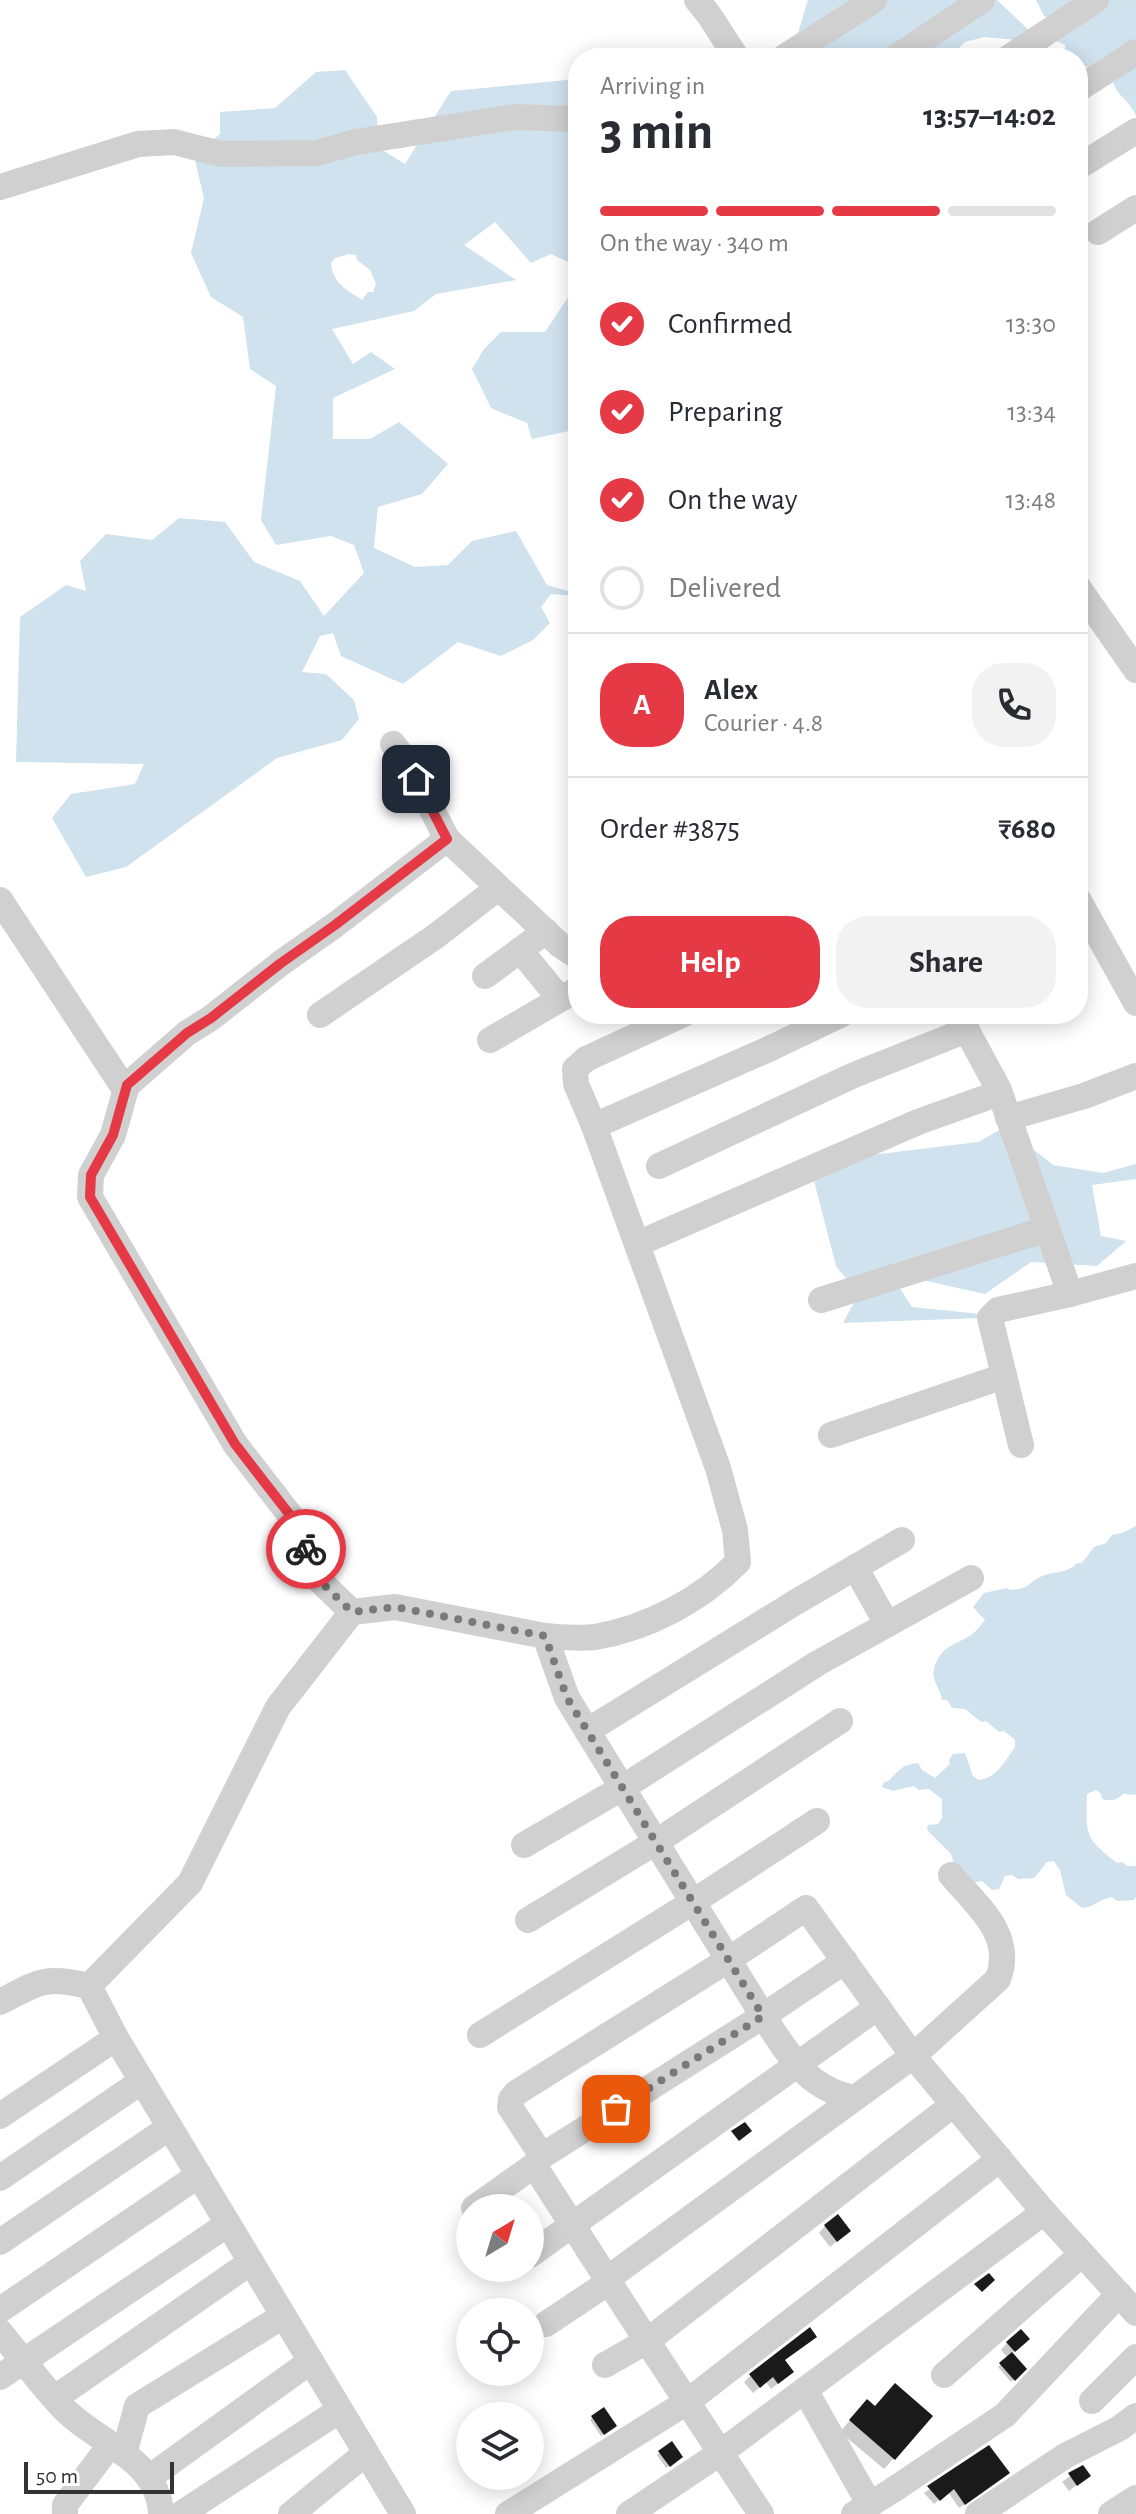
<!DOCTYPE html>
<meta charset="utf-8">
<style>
body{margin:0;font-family:"Alegreya Sans",sans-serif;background:#f2f2f3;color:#2b2b33;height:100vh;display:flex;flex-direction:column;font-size:30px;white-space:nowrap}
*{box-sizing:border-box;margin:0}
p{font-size:26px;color:#7c7c81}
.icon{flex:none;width:44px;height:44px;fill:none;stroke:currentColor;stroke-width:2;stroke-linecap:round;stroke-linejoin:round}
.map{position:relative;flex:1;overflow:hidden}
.sheet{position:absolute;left:568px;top:48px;width:520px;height:976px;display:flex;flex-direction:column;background:#fff;border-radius:32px;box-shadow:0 4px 20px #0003}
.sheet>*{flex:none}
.needle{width:52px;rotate:38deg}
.buttons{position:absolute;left:456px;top:2194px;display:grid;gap:16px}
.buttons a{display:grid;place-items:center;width:88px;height:88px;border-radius:50%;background:#fff;box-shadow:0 4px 20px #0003;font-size:40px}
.scale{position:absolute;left:24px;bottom:20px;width:150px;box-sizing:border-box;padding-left:8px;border:4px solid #333;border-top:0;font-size:22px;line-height:28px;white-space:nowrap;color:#333;-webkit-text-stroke:6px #fff;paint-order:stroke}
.pin{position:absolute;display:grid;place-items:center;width:68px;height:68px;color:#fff;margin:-34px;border-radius:16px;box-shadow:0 4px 12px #0006}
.courier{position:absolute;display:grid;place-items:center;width:80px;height:80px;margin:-40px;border:6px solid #e63946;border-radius:50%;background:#fff;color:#222;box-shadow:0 2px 10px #0007}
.headline em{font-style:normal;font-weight:700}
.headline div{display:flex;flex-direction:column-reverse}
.headline{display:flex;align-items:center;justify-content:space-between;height:136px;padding:0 32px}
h1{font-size:52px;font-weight:700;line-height:60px}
.bar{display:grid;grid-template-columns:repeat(4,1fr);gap:12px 8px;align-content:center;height:96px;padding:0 32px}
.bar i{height:10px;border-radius:6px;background:#e1e1e2}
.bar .on{background:#e63946}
.bar p{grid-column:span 4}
.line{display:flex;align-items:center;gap:20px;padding:0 32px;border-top:2px solid #e1e1e2}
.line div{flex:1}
.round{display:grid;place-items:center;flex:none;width:84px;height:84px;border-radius:32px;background:#f2f2f3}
ol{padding:0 32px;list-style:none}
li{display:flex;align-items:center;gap:24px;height:88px}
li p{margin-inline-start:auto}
li .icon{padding:8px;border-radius:50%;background:#e63946;color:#fff;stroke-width:4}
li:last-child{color:#7c7c81}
li i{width:44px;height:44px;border:4px solid #e1e1e2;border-radius:50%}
.cta{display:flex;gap:16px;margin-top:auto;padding:16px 32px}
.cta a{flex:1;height:92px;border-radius:32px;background:#e63946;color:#fff;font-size:32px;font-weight:700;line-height:92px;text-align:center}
.cta a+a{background:#f2f2f3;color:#2b2b33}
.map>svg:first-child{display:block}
.water{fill:#cfe2ee;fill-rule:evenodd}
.shadow{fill:#0003}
.building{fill:#1a1a1a}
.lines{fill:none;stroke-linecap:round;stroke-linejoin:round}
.minor{stroke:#d0d0d0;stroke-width:26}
.done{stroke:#7a7a7a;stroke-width:8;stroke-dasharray:0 14.4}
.route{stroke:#e63946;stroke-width:10}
</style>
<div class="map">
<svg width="1136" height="2514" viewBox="0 0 1136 2514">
<rect width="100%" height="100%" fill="#fff"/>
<g class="water">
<path d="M 808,0 L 997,0 L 1031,32 L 1030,41 L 984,37 L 965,42 L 949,58 L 802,58 L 797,36 Z"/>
<path d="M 1036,0 L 1136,0 L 1136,116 C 1131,102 1117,96 1113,82 L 1094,68 L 1079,65 L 1078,58 L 1073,58 L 1065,49 L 1065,45 L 1052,39 L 1057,22 L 1044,16 Z"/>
<path d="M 345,70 L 377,117 L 379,148 L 405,164 L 451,91 L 578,79 L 578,429 L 532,439 L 527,423 L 491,408 L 472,369 L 484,349 L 501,332 L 545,332 L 573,290 L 570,263 L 551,254 L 531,263 L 495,222 L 464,245 L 516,280 L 436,294 L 414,311 L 332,329 L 353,364 L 371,352 L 395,369 L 333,398 L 333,439 L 370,439 L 399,422 L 448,464 L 422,494 L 378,507 L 374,548 L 415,567 L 448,565 L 472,541 L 516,531 L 547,585 L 578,594 L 578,596 L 551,594 L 541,607 L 550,623 L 533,640 L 501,656 L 458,642 L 403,684 L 341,656 L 333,633 L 320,636 L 302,672 L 326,674 L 354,700 L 359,719 L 342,740 L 277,758 L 126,867 L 86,877 L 52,818 L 71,794 L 135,784 L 144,764 L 16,762 L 20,617 L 66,585 L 86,591 L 80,561 L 106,534 L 152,540 L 179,518 L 225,522 L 254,562 L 300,581 L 324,616 L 364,573 L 354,545 L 331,536 L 276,545 L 261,520 L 276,386 L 250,369 L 243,317 L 211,297 L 191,253 L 204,198 L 194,156 L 220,134 L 220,112 L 275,108 L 316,72 ZM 349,254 L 356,255 L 357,260 L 370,270 L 376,284 L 373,292 L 368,292 L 362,300 C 346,289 333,284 331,263 L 335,258 Z"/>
<path d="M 1005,1127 L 1053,1165 L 1103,1173 L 1136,1164 L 1136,1179 L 1092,1185 L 1101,1236 L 1126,1241 L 1097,1266 L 1031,1262 L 985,1294 L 908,1277 L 899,1287 L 912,1307 L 1010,1317 L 843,1323 L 859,1294 L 836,1266 L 814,1181 L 830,1160 L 978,1142 Z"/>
<path d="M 1136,1526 L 1136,1795 L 1123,1794 C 1116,1801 1111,1801 1102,1799 L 1101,1794 L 1096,1790 L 1087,1794 C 1086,1835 1084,1837 1117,1863 L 1122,1862 L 1127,1866 L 1136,1866 L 1136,1897 L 1134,1900 L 1117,1901 L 1112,1897 C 1100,1899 1094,1907 1082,1908 L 1066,1895 L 1060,1870 L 1054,1861 L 1047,1862 L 1034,1878 L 1018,1879 L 1012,1875 L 1005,1876 L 999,1889 L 992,1890 L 982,1881 L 972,1883 L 956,1870 L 951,1854 L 927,1830 L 928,1825 L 938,1824 L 942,1818 L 942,1799 L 929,1789 L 919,1790 L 914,1786 L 893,1791 L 882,1787 L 884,1782 L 889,1781 C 899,1769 903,1765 918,1763 L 922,1770 L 935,1778 L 950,1764 L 949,1760 L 953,1754 L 965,1753 L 973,1776 L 979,1780 C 997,1778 1005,1761 1015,1747 L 1015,1740 L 1004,1731 L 999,1732 L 986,1721 L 981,1722 L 965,1709 L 952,1708 L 947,1700 L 942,1700 C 941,1690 931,1680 934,1669 C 939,1647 955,1645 971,1635 C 977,1631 980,1626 985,1620 L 973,1607 L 984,1593 L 1007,1588 L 1010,1590 C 1032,1588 1025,1585 1040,1577 C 1052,1571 1068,1574 1077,1563 L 1082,1563 L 1094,1547 L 1106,1543 L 1112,1535 L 1122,1533 Z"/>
</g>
<g class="shadow">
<path d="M 825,2226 L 842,2237 L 830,2247 L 819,2233 Z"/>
<path d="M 1027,2338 L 1011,2354 L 1024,2369 L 1011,2382 L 998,2367 L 1008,2358 L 1001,2350 L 1007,2343 Z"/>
<path d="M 783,2361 L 785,2378 L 771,2389 L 766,2382 L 753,2393 L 744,2382 L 751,2375 Z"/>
<path d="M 857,2412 L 894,2458 L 884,2469 L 840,2432 Z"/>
<path d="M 592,2418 L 612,2428 L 601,2436 L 590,2420 Z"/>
<path d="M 989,2447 L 1002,2478 L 959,2508 L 948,2492 L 934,2504 L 924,2493 Z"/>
<path d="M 659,2453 L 678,2460 L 666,2468 L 657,2455 Z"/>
<path d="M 1082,2467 L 1088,2476 L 1069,2491 L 1062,2482 Z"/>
</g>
<g class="building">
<path d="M 745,2122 L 752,2131 L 739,2141 L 731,2131 Z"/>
<path d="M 838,2214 L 851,2231 L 837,2242 L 824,2225 Z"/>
<path d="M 989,2273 L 995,2280 L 982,2292 L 974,2284 Z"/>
<path d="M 810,2327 L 817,2337 L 785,2360 L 794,2372 L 778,2384 L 773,2377 L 760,2388 L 749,2374 Z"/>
<path d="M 1021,2329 L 1030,2339 L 1015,2352 L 1006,2342 Z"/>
<path d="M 1012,2352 L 1027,2369 L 1015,2381 L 999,2363 Z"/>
<path d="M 895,2383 L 933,2416 L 895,2460 L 849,2420 L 867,2399 L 875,2406 Z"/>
<path d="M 604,2407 L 617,2426 L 604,2435 L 591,2416 Z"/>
<path d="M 672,2441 L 683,2457 L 670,2467 L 658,2451 Z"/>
<path d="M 989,2445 L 1010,2473 L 965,2505 L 954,2489 L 940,2501 L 927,2486 Z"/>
<path d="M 1083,2465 L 1091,2476 L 1077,2486 L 1068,2473 Z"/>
</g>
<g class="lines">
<g class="minor">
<path d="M 697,0 L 709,15 L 737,58"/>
<path d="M 783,58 L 874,0"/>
<path d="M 895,58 L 982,0"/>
<path d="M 1008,58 L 1096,0"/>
<path d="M 1078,89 L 1136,52"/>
<path d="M 1078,167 L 1136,131"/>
<path d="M 0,187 L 138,144 L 174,142 L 221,154 L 317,153 L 356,142 L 514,117 L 578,119"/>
<path d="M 1098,232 L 1136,208"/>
<path d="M 1078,587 L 1136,670"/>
<path d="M 393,744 L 409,765 L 447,839"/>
<path d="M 1078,899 L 1136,1003"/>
<path d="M 0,900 L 124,1088 L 187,1033 L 211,1018 L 281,963 L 335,925 L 447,839 L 560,945 L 578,957"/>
<path d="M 520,950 L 560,999"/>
<path d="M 485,976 L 546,931"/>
<path d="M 684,1014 L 586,1059 L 575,1069 L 576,1084 L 594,1126 L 718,1468 L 735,1530 L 738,1562 C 701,1600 648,1628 595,1637 C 579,1639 561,1637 545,1636 L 567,1698 L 763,2016 C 789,2054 806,2089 855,2098 L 913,2056 L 998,1979 C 1015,1935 977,1906 951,1875"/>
<path d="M 958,1014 L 999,1090 L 1070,1294 L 1136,1276"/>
<path d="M 320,1015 L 436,936 L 498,888"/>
<path d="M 490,1040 L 578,989"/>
<path d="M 127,1085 L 113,1135 L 91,1175 L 90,1197 L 235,1444 L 293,1519 L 319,1580 L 352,1612"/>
<path d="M 1008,1118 L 1084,1096 L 1136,1076"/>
<path d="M 594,1126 L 771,1048 L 842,1014"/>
<path d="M 659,1166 L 854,1075 L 967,1030"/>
<path d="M 637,1244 L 918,1122 L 999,1093"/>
<path d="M 821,1300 L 1047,1229"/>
<path d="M 831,1435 L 1004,1376"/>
<path d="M 1021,1445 L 990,1318 L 998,1310 L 1070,1294"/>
<path d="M 855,1567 L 887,1624"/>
<path d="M 587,1731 L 796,1602 L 902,1540"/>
<path d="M 524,1845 L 622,1788 L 818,1663 L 971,1578"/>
<path d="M 528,1920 L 656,1842 L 840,1721"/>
<path d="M 89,1986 L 116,2038 L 403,2514"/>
<path d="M 0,2002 C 39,1982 44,1975 89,1986 L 190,1883 L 278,1707 L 352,1612 L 395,1607 L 545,1636"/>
<path d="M 480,2035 L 693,1902 L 817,1821"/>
<path d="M 0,2116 L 116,2038"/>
<path d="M 542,2156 L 510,2107 L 511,2099 L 516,2093 L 728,1960 L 806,1908 L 913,2056 L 1044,2212 L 1136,2313"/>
<path d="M 0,2178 L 142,2081"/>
<path d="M 474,2208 L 536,2164"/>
<path d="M 0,2242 L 170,2127"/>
<path d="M 530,2255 L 878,2007"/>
<path d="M 607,2279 L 855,2098"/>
<path d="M 0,2310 L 199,2175"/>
<path d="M 546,2324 L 609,2282"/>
<path d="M 0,2332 C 21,2357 41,2385 64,2409 C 97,2443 159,2459 161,2514"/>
<path d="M 605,2365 L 647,2341 L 539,2173 L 536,2164 L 542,2156 L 763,2016 L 845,1961"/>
<path d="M 944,2375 L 1082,2254"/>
<path d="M 0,2377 L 228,2224"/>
<path d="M 805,2390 L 870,2505"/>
<path d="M 55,2398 L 251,2262"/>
<path d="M 1092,2401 L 1136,2357"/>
<path d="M 124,2454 L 137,2406 L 283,2316"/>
<path d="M 150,2477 L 311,2361"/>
<path d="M 65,2514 L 65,2505 L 110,2445"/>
<path d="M 181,2514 L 340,2410"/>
<path d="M 291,2514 L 366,2453"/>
<path d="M 508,2514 L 687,2402 L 1000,2159"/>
<path d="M 629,2514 L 720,2453 L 1044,2212"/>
<path d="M 761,2514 L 647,2341 L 954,2104"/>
<path d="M 854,2514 L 890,2492 L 1005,2415 L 1119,2294"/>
<path d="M 978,2514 L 1065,2456 L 1120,2428 L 1136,2416"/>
<path d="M 1111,2514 L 1136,2498"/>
</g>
</g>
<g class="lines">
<path class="done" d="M 306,1549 L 319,1580 L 352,1612 L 395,1607 L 545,1636 L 567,1698 L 763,2016 L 616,2109"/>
<path class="route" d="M 306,1549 L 293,1519 L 235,1444 L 90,1197 L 91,1175 L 113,1135 L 127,1085 L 187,1033 L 211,1018 L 281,963 L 335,925 L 447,839 L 416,779"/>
</g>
</svg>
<div class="buttons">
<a><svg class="needle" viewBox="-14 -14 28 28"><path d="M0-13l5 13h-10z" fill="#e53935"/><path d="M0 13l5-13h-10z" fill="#7c7c81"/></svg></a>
<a><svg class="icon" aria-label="locate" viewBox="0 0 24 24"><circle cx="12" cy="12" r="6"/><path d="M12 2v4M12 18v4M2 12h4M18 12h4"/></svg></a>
<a><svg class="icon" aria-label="layers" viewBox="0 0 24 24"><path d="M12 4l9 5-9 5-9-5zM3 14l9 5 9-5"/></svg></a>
</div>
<div class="scale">50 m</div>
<div class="pin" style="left:616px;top:2109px;background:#ea580c"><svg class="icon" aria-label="bag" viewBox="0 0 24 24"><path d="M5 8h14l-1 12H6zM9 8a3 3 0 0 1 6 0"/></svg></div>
<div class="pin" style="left:416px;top:779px;background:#1f2937"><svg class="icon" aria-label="home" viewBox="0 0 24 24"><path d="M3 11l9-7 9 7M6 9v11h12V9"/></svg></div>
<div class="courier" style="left:306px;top:1549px"><svg class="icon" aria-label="bike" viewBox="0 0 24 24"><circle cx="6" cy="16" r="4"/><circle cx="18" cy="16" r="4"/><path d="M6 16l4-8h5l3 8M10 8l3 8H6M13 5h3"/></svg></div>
<section class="sheet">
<div class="headline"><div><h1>3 min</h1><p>Arriving in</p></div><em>13:57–14:02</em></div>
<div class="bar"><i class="on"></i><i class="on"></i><i class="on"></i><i></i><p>On the way · 340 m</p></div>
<ol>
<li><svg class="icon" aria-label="check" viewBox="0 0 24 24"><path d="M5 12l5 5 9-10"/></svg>Confirmed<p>13:30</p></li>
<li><svg class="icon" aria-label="check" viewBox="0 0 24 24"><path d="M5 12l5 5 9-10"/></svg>Preparing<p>13:34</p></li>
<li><svg class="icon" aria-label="check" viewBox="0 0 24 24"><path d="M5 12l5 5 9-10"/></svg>On the way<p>13:48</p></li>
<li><i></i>Delivered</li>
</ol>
<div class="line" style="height:144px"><b class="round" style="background:#e63946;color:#fff">A</b><div><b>Alex</b><p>Courier · 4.8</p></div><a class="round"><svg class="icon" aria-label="phone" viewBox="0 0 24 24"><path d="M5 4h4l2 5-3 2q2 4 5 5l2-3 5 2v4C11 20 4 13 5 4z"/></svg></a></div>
<div class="line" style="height:104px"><div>Order #3875</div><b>₹680</b></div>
<div class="cta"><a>Help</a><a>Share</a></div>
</section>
</div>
